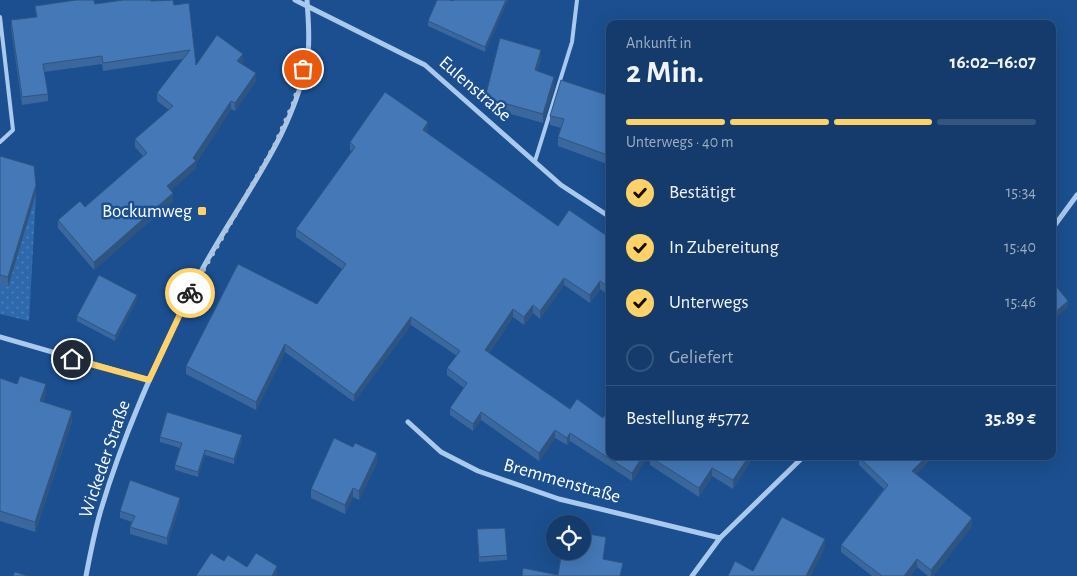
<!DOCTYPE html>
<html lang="de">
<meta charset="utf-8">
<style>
body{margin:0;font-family:"Alegreya Sans",sans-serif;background:#214673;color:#f1f3f6;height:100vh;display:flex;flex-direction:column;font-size:19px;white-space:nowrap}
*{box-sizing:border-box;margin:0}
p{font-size:16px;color:#9dadc1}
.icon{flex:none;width:28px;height:28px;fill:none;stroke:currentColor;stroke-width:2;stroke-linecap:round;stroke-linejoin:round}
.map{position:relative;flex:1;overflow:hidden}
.side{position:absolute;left:606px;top:20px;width:450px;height:440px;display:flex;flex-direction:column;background:#143b6b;border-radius:10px;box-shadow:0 5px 20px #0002,0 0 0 1px #33557e}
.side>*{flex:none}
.tools{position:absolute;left:546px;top:515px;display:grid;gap:10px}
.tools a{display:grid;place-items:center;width:45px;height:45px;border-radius:50%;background:#143b6b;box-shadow:0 5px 20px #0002,0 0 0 1px #33557e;font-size:25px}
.pin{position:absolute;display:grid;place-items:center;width:42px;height:42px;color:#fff;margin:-21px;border:2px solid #fff;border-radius:50%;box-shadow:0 1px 5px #0007}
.courier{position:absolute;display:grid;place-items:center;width:50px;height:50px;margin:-25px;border:4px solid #ffd166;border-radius:50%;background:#fff;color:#222;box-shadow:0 1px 6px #0007}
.overview em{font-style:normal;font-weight:700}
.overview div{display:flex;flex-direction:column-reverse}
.overview{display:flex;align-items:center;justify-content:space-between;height:85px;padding:0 20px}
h1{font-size:32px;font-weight:700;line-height:38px}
.bar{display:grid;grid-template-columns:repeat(4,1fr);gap:8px 5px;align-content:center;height:60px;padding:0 20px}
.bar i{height:6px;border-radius:4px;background:#33557e}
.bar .selected{background:#ffd166}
.bar p{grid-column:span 4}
.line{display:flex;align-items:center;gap:12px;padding:0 20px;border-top:1px solid #33557e}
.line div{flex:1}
ol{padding:0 20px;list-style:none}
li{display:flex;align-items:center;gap:15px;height:55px}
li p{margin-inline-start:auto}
li .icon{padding:5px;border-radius:50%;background:#ffd166;color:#111;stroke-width:4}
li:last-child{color:#9dadc1}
li i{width:28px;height:28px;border:2px solid #33557e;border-radius:50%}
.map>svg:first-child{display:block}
.grass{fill:url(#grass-dots)}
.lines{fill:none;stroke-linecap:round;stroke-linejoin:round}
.service{stroke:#a9c9ee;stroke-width:4}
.minor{stroke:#a9c9ee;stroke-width:5}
.wall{fill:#3a679d}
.shaded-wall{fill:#305480}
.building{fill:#4478b7;stroke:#305480}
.done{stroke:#afc1d8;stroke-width:5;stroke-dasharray:0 9}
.route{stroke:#ffd166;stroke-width:6}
.poi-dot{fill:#ffd166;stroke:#1b4f8f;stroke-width:2}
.labels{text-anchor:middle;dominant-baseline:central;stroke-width:5;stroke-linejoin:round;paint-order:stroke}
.street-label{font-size:19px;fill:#fff;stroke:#1b4f8f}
.poi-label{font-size:19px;fill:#fff;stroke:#1b4f8f;text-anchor:end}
</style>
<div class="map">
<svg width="1077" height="576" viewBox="0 0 1077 576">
<defs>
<pattern id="grass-dots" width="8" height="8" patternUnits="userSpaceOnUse" patternTransform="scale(1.25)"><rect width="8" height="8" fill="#2e69ad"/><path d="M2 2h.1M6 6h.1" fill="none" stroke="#4d80b9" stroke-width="1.8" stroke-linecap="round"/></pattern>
</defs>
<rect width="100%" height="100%" fill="#1b4f8f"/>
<path class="grass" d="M 0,192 L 22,198 L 36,196 L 29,321 L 0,314 Z"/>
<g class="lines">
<g class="service">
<path d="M 0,17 L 13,130 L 0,142"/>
<path d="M 535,161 L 572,42 L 577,0"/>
</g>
<g class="minor">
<path d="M 295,0 L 425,65 L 561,185 L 610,217"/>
<path d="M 1052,229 L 1077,195"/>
<path d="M 0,337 L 149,380"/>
<path d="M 408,422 L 441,452 L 478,471 L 559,499 L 720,538"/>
<path d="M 86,576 C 90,555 94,534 100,513 C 123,434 158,357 195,283 C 233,207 295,139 308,53 C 310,36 308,17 307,0"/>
<path d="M 692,576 L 720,538 L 804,456"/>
</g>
</g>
<g class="wall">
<path d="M 453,0 L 508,0 L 485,52 L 428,26 L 428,21 L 453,1 Z"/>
<path d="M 151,1 L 174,5 L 196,65 L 243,62 L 241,64 L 256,81 L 235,111 L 231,109 L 196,163 L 196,168 L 171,190 L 173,201 L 94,270 L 58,228 L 58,220 L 85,207 L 143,156 L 135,147 L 135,139 L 169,110 L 157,101 L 157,93 L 183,59 L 103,71 L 102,64 L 44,72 L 48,94 L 48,101 L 22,105 L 11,28 L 11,20 L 36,17 L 35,6 Z"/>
<path d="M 541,60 L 537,71 L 554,87 L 543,123 L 485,107 L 485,98 Z"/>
<path d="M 610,96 L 610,165 L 558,146 L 558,137 L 561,128 L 550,125 L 550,116 Z"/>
<path d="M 428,130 L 426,132 L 558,226 L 610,238 L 610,296 L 600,289 L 590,303 L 564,285 L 540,319 L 533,313 L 524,325 L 513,317 L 489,353 L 570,409 L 648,456 L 632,481 L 570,441 L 567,445 L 555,438 L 539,461 L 481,420 L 473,431 L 450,415 L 450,408 L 464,388 L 447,375 L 447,368 L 457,356 L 411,325 L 354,402 L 285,352 L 256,410 L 186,374 L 186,366 L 317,304 L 342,269 L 296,237 L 296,229 L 352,152 L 350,150 L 350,142 Z"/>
<path d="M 0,156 L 36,194 L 8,287 L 0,284 Z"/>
<path d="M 137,300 L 115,341 L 77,321 L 77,316 Z"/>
<path d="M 0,378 L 46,394 L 43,402 L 72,421 L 35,532 L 0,521 Z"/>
<path d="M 160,437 L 242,440 L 234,464 L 205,455 L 198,477 L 175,470 L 175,465 L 180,448 L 160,442 Z"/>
<path d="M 353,447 L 377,463 L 359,500 L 353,497 L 345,514 L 311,498 L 311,489 Z"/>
<path d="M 751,456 L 751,460 L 733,489 L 712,476 L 699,497 L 650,465 L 650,457 Z"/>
<path d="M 859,457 L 916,475 L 972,526 L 933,576 L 928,576 L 917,567 L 910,576 L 872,576 L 841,552 L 841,545 L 884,489 L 859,465 Z"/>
<path d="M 180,505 L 167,545 L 130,534 L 130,527 L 132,522 L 120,518 L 120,511 Z"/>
<path d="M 477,534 L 507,555 L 507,560 L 479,562 Z"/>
</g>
<g class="shaded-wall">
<path d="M 506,0 L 508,0 L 485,52 L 485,47 Z"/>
<path d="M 541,50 L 541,60 L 535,80 L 535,70 Z"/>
<path d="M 243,54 L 243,62 L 237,69 L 237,61 Z"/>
<path d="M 256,73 L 256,81 L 235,111 L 235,103 Z"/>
<path d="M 554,77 L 554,87 L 543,123 L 543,114 Z"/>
<path d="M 231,101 L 231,109 L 196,163 L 196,168 L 167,194 L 167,186 L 193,158 Z"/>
<path d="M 428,122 L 428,130 L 423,137 L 423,130 Z"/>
<path d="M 36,185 L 36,194 L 8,287 L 8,277 Z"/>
<path d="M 173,193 L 173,201 L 94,270 L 94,262 Z"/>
<path d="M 564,278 L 564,285 L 540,319 L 540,311 Z"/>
<path d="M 600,281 L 600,289 L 590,303 L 590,295 Z"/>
<path d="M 137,295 L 137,300 L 115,341 L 115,336 Z"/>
<path d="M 1068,301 L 1068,307 L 1052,322 L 1052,315 Z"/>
<path d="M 533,305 L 533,313 L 524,325 L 524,317 Z"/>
<path d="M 513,309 L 513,317 L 485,358 L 485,350 Z"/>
<path d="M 411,317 L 411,325 L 354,402 L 354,395 Z"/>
<path d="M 285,344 L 285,352 L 256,410 L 256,402 Z"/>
<path d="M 46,384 L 46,394 L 40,411 L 40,401 Z"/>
<path d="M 72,411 L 72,421 L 35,532 L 35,522 Z"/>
<path d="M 481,412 L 481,420 L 473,431 L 473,424 Z"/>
<path d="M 555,430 L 555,438 L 539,461 L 539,453 Z"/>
<path d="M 570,433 L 570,441 L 567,445 L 567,438 Z"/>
<path d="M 242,435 L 242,440 L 234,464 L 234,459 Z"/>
<path d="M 205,450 L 205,455 L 198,477 L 198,472 Z"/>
<path d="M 377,453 L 377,463 L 359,500 L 359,491 Z"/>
<path d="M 643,456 L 648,456 L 632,481 L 632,473 Z"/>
<path d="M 749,456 L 751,456 L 751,460 L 733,489 L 733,480 Z"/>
<path d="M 927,456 L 934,456 L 912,479 L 912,471 Z"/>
<path d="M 712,468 L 712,476 L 699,497 L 699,488 Z"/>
<path d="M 353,488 L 353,497 L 345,514 L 345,505 Z"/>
<path d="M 180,498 L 180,505 L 167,545 L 167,538 Z"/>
<path d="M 972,518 L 972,526 L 933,576 L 931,576 L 931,570 Z"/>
<path d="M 606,537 L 606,542 L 603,565 L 603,559 Z"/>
<path d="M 825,539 L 825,548 L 811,576 L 806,576 Z"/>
<path d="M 917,559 L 917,567 L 910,576 L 904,576 Z"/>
<path d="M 277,566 L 277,574 L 276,576 L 272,576 Z"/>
</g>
<g class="building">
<path d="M 76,0 L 94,0 L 95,4 L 123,0 L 151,0 L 151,1 L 173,0 L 174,5 L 189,3 L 196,65 L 217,35 L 243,54 L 237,61 L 256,73 L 235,103 L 231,101 L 193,158 L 196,161 L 167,186 L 173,193 L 94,262 L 58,220 L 80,201 L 85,207 L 147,153 L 135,139 L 173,106 L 157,93 L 190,50 L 103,63 L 102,56 L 43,64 L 48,94 L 22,97 L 11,20 L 37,17 L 35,6 Z"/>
<path d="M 437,0 L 449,0 L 453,1 L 453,0 L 506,0 L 485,47 L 428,21 Z"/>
<path d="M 500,38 L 541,50 L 535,70 L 554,77 L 543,114 L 485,98 Z"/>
<path d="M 561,80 L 610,96 L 610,156 L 558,137 L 564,119 L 550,116 Z"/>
<path d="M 385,92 L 428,122 L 423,130 L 558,226 L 569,210 L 610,238 L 610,288 L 600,281 L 590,295 L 564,278 L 540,311 L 533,305 L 524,317 L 513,309 L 485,350 L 570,409 L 577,399 L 603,418 L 610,408 L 610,456 L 643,456 L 632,473 L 570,433 L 567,438 L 555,430 L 539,453 L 481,412 L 473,424 L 450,408 L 467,383 L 447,368 L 460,351 L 411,317 L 354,395 L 285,344 L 256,402 L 186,366 L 238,264 L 317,304 L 346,264 L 296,229 L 355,147 L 350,142 Z"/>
<path d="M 0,156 L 34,166 L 36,185 L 8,277 L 0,275 Z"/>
<path d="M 99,275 L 137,295 L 115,336 L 77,316 Z"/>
<path d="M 1052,281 L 1068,301 L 1052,315 Z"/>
<path d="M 20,376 L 46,384 L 40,401 L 72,411 L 35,522 L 0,511 L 0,378 L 17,384 Z"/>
<path d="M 167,412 L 242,435 L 234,459 L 205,450 L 198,472 L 175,465 L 182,443 L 160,437 Z"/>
<path d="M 334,438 L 353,447 L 355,443 L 377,453 L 359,491 L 353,488 L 345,505 L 311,489 Z"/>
<path d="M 651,456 L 749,456 L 733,480 L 712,468 L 699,488 L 650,457 Z"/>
<path d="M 860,456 L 927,456 L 912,471 L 972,518 L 931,570 L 917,559 L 904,576 L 882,576 L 841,545 L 888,485 L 859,457 Z"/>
<path d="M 130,480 L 180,498 L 167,538 L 130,527 L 135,516 L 120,511 Z"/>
<path d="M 782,517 L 825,539 L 806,576 L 728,576 L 735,561 L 753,571 Z"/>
<path d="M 505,528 L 507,555 L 479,557 L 477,529 Z"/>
<path d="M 582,533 L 606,537 L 603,559 L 623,563 L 620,576 L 522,576 L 523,568 L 558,575 L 562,551 L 582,551 Z"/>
<path d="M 211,553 L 224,561 L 228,555 L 247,567 L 256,553 L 277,566 L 272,576 L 196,576 Z"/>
<path d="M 15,572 L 28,576 L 13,576 Z"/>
</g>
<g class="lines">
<path class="done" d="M 190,293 L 274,147 L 294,102 L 303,69"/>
<path class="route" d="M 72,359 L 149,380 L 190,293"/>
</g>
<rect class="poi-dot" x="197" y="206" width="10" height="10" rx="2.5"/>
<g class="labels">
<g class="street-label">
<text transform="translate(475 89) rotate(41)">Eulenstraße</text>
<text transform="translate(105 459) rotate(-71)">Wickeder Straße</text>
<text transform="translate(562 481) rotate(16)">Bremmenstraße</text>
</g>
<g class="poi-label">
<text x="192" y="211">Bockumweg</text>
</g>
</g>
</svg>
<div class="tools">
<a><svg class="icon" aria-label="locate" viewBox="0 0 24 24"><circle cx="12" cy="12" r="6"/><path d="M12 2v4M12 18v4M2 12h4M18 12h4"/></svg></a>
</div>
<div class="pin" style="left:303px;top:69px;background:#ea580c"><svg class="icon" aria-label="bag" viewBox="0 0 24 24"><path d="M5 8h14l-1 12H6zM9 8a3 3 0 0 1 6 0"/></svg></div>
<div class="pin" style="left:72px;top:359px;background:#1f2937"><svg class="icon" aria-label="home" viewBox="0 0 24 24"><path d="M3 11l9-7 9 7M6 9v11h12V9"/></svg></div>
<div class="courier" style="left:190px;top:293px"><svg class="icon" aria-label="bike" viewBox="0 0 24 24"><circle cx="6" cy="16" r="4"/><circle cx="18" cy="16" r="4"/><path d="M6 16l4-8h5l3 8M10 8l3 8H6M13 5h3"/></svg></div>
<section class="side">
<div class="overview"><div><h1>2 Min.</h1><p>Ankunft in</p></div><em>16:02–16:07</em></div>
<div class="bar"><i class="selected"></i><i class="selected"></i><i class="selected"></i><i></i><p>Unterwegs · 40 m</p></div>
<ol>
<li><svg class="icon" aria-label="check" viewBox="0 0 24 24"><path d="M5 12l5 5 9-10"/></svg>Bestätigt<p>15:34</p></li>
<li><svg class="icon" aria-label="check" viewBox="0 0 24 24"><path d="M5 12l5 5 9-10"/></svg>In Zubereitung<p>15:40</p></li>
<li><svg class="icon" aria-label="check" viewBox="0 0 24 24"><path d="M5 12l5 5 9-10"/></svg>Unterwegs<p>15:46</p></li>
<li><i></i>Geliefert</li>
</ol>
<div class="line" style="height:65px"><div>Bestellung #5772</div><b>35.89 €</b></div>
</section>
</div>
